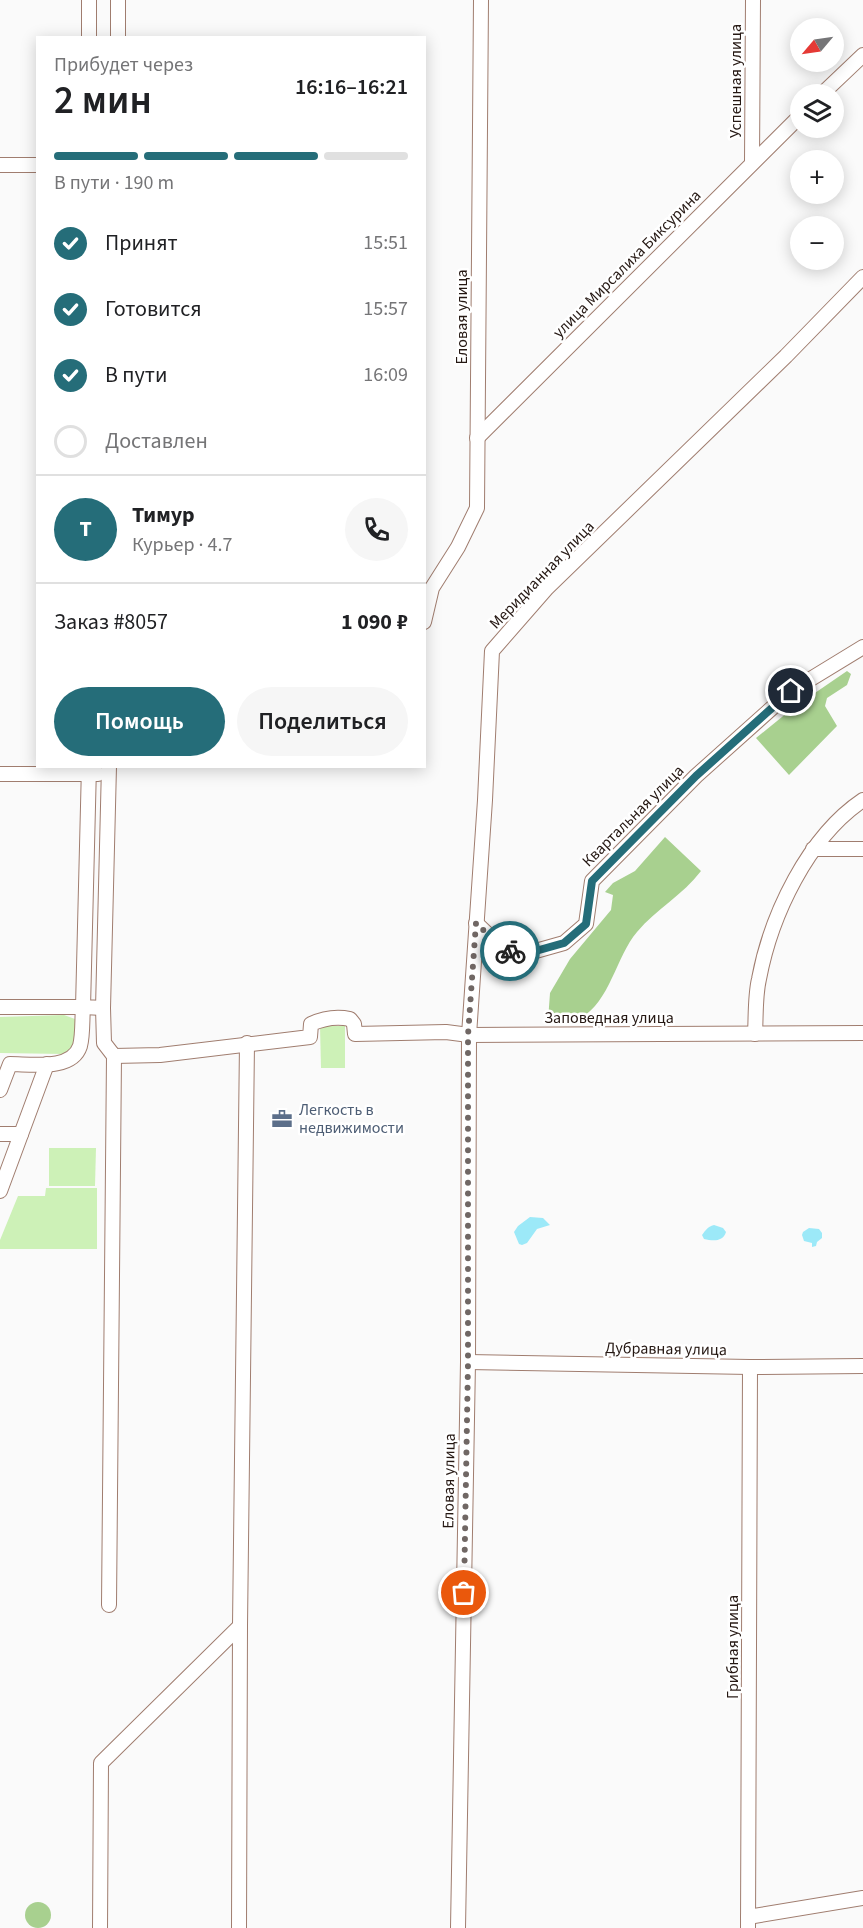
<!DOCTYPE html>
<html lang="ru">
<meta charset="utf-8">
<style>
body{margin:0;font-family:"Source Sans 3",sans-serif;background:#f6f6f6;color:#202124;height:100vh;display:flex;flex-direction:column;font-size:22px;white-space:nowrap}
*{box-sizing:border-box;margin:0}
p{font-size:20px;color:#757577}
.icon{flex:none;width:33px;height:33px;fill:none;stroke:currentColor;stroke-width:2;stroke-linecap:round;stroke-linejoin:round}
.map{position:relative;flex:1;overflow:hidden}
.side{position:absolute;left:36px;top:36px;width:390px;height:732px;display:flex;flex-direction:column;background:#fff;border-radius:0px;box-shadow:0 3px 15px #0003}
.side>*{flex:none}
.needle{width:39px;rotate:241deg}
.fabs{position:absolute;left:790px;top:18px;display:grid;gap:12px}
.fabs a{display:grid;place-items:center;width:54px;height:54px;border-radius:50%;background:#fff;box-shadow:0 3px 15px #0003;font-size:30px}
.pin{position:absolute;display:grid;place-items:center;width:51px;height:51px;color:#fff;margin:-26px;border:3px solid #fff;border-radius:50%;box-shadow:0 2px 6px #0007}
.courier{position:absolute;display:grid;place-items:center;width:60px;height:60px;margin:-30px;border:4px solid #256d79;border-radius:50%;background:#fff;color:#222;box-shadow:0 2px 8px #0007}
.overview em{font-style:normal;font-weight:600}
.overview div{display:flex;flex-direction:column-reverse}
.overview{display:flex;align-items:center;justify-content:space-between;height:102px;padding:0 18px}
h1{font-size:39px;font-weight:600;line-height:45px}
.bar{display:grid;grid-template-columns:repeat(4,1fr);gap:9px 6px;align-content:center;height:72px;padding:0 18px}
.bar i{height:8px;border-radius:4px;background:#e0e0e0}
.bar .active{background:#256d79}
.bar p{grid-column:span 4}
.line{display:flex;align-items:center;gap:15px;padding:0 18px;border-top:2px solid #e0e0e0}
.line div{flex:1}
.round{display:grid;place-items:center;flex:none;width:63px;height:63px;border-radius:32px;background:#f6f6f6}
ol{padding:0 18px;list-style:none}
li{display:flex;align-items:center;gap:18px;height:66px}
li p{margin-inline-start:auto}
li .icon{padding:6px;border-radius:50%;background:#256d79;color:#fff;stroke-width:4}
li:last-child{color:#757577}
li i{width:33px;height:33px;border:3px solid #e0e0e0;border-radius:50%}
.button{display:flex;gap:12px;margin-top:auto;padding:12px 18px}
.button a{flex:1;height:69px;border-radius:36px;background:#256d79;color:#fff;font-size:24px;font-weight:600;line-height:69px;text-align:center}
.button a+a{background:#f6f6f6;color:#202124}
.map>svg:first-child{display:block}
.green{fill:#cdf1b7}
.forest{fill:#a8d08f}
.water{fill:#9ce9f8}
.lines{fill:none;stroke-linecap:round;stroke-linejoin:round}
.minor-casing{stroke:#a07d6f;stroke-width:16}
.minor{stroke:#fff;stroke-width:14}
.done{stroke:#706764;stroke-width:6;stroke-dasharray:0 10.8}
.route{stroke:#256d79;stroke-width:8}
.labels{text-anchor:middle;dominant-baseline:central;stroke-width:5;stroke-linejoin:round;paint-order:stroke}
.street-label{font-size:16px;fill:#251813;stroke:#fff}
.service-label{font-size:16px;fill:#4e5e75;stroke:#fff;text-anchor:start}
</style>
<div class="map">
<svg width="863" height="1928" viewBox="0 0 863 1928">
<rect width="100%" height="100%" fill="#fafafa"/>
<g class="green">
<path d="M 64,1015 L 75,1019 L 75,1045 L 63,1054 L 0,1053 L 0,1017 Z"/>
<path d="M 320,1026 L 345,1026 L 345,1068 L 321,1068 Z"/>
<path d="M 49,1148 L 96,1148 L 95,1186 L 49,1186 Z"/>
<path d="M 46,1188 L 97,1188 L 97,1249 L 0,1249 L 0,1240 L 18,1196 L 45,1196 Z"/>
</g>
<g class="forest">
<path d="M 847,671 L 851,674 L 847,685 L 827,698 L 825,706 L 837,726 L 789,775 L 756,738 L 793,708 Z"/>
<path d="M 665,837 L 701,871 C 683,895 656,909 637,932 C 613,960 609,1015 566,1023 C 560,1024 553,1022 548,1021 L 550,993 L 570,959 L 611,910 L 613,895 L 605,892 L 613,883 L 635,871 Z"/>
<circle cx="38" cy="1915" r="13"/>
</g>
<g class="water">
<path d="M 530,1217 L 543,1218 L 550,1225 L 537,1229 L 527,1243 L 522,1245 L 519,1244 L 514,1232 L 518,1226 Z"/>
<path d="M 714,1225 L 723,1228 L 726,1232 C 723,1242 713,1241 704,1239 L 702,1235 C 706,1230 707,1227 714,1225 Z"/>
<path d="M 809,1228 L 819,1229 L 822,1233 L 822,1238 L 817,1242 L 816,1246 L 812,1247 L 812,1243 L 804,1241 L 802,1235 L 803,1232 Z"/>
</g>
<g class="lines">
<g class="minor-casing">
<g id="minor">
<path d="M 89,38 L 89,0"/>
<path d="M 118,38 L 118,0"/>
<path d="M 822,94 L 863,55"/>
<path d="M 752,162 L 753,0"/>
<path d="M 0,165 L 38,165"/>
<path d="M 477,438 L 801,115"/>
<path d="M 424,622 L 432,588 L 458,547 L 477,508 L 481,0"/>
<path d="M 89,766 L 83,1007 L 103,1008"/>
<path d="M 109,766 L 103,1008 L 104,1043 L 114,1056 L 160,1055 L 310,1037 L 311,1024 C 324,1018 336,1016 350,1019 L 354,1024 L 355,1034 L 446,1032 L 469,1035 L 863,1033"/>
<path d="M 0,774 L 98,774"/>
<path d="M 813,849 L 863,849"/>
<path d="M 476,923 L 503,949 L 525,954 L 564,943 L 586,924 L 592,881 L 696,776 L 791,691 L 863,647"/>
<path d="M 0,1007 L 83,1007 C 82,1019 83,1035 80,1046 C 72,1071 31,1064 10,1064 L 0,1090"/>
<path d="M 755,1034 C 756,1016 755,996 759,979 C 771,915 808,837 863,800"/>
<path d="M 0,1134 L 21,1134"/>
<path d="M 0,1191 L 47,1064"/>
<path d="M 468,1362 L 750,1367 L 863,1366"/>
<path d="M 109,1605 L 114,1056"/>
<path d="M 748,1917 L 863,1898"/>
<path d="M 100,1928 L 101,1763 L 240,1626"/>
<path d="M 239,1928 L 240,1626 L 247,1043"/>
<path d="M 458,1928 L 468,1362 L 469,1035 L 485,800 L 492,651 L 547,588 L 786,356 L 863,277"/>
<path d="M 748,1928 L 750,1367"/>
</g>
</g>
<use href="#minor" class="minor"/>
</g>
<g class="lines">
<path class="done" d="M 464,1593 L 468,1362 L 468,1035 L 476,923 L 503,949 L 510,951"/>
<path class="route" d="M 510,951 L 525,954 L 564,943 L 586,924 L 592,881 L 696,776 L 791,691"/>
</g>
<defs>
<g id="office-bare" transform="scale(1.62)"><path d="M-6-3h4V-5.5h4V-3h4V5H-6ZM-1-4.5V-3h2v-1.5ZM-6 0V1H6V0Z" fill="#5c6f8a" stroke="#fff" stroke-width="2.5" paint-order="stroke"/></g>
</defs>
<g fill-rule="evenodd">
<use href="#office-bare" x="282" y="1119"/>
</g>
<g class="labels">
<g class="street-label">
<text transform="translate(736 81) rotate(-90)">Успешная улица</text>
<text transform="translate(627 264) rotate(-45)">улица Мирсалиха Биксурина</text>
<text transform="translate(462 317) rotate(-90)">Еловая улица</text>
<text transform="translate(542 575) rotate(-46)">Меридианная улица</text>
<text transform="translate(633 816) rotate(-45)">Квартальная улица</text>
<text x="609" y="1018">Заповедная улица</text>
<text transform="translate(666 1349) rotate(1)">Дубравная улица</text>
<text transform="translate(449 1481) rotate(-89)">Еловая улица</text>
<text transform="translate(733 1647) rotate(-90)">Грибная улица</text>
</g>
<g class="service-label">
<text x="299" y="1110">Легкость в<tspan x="299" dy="18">недвижимости</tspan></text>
</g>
</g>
</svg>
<div class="fabs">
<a><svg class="needle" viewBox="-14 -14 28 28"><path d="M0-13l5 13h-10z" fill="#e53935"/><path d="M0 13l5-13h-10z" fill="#757577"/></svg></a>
<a><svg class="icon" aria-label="layers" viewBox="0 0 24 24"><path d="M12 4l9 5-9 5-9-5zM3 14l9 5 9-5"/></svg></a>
<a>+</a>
<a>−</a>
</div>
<div class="pin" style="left:464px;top:1593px;background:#ea580c"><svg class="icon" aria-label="bag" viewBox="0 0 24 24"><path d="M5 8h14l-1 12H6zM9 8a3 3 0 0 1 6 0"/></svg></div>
<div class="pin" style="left:791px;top:691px;background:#1f2937"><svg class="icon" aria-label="home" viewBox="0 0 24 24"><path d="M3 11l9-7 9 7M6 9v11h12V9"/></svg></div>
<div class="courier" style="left:510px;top:951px"><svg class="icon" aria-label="bike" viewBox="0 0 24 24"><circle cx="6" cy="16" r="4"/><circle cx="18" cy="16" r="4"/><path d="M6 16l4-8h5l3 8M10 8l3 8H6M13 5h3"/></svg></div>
<section class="side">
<div class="overview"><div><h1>2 мин</h1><p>Прибудет через</p></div><em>16:16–16:21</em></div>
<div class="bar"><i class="active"></i><i class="active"></i><i class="active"></i><i></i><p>В пути · 190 m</p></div>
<ol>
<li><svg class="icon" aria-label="check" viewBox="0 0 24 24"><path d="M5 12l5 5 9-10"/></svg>Принят<p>15:51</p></li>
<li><svg class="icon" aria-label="check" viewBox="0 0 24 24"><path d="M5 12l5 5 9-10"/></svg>Готовится<p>15:57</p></li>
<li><svg class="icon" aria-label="check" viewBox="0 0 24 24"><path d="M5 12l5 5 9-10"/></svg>В пути<p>16:09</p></li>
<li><i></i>Доставлен</li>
</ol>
<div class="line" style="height:108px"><b class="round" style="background:#256d79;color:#fff">Т</b><div><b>Тимур</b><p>Курьер · 4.7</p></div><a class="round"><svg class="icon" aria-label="phone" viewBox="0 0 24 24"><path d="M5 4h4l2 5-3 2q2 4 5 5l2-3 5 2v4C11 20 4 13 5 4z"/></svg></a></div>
<div class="line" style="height:78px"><div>Заказ #8057</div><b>1 090 ₽</b></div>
<div class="button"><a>Помощь</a><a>Поделиться</a></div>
</section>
</div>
